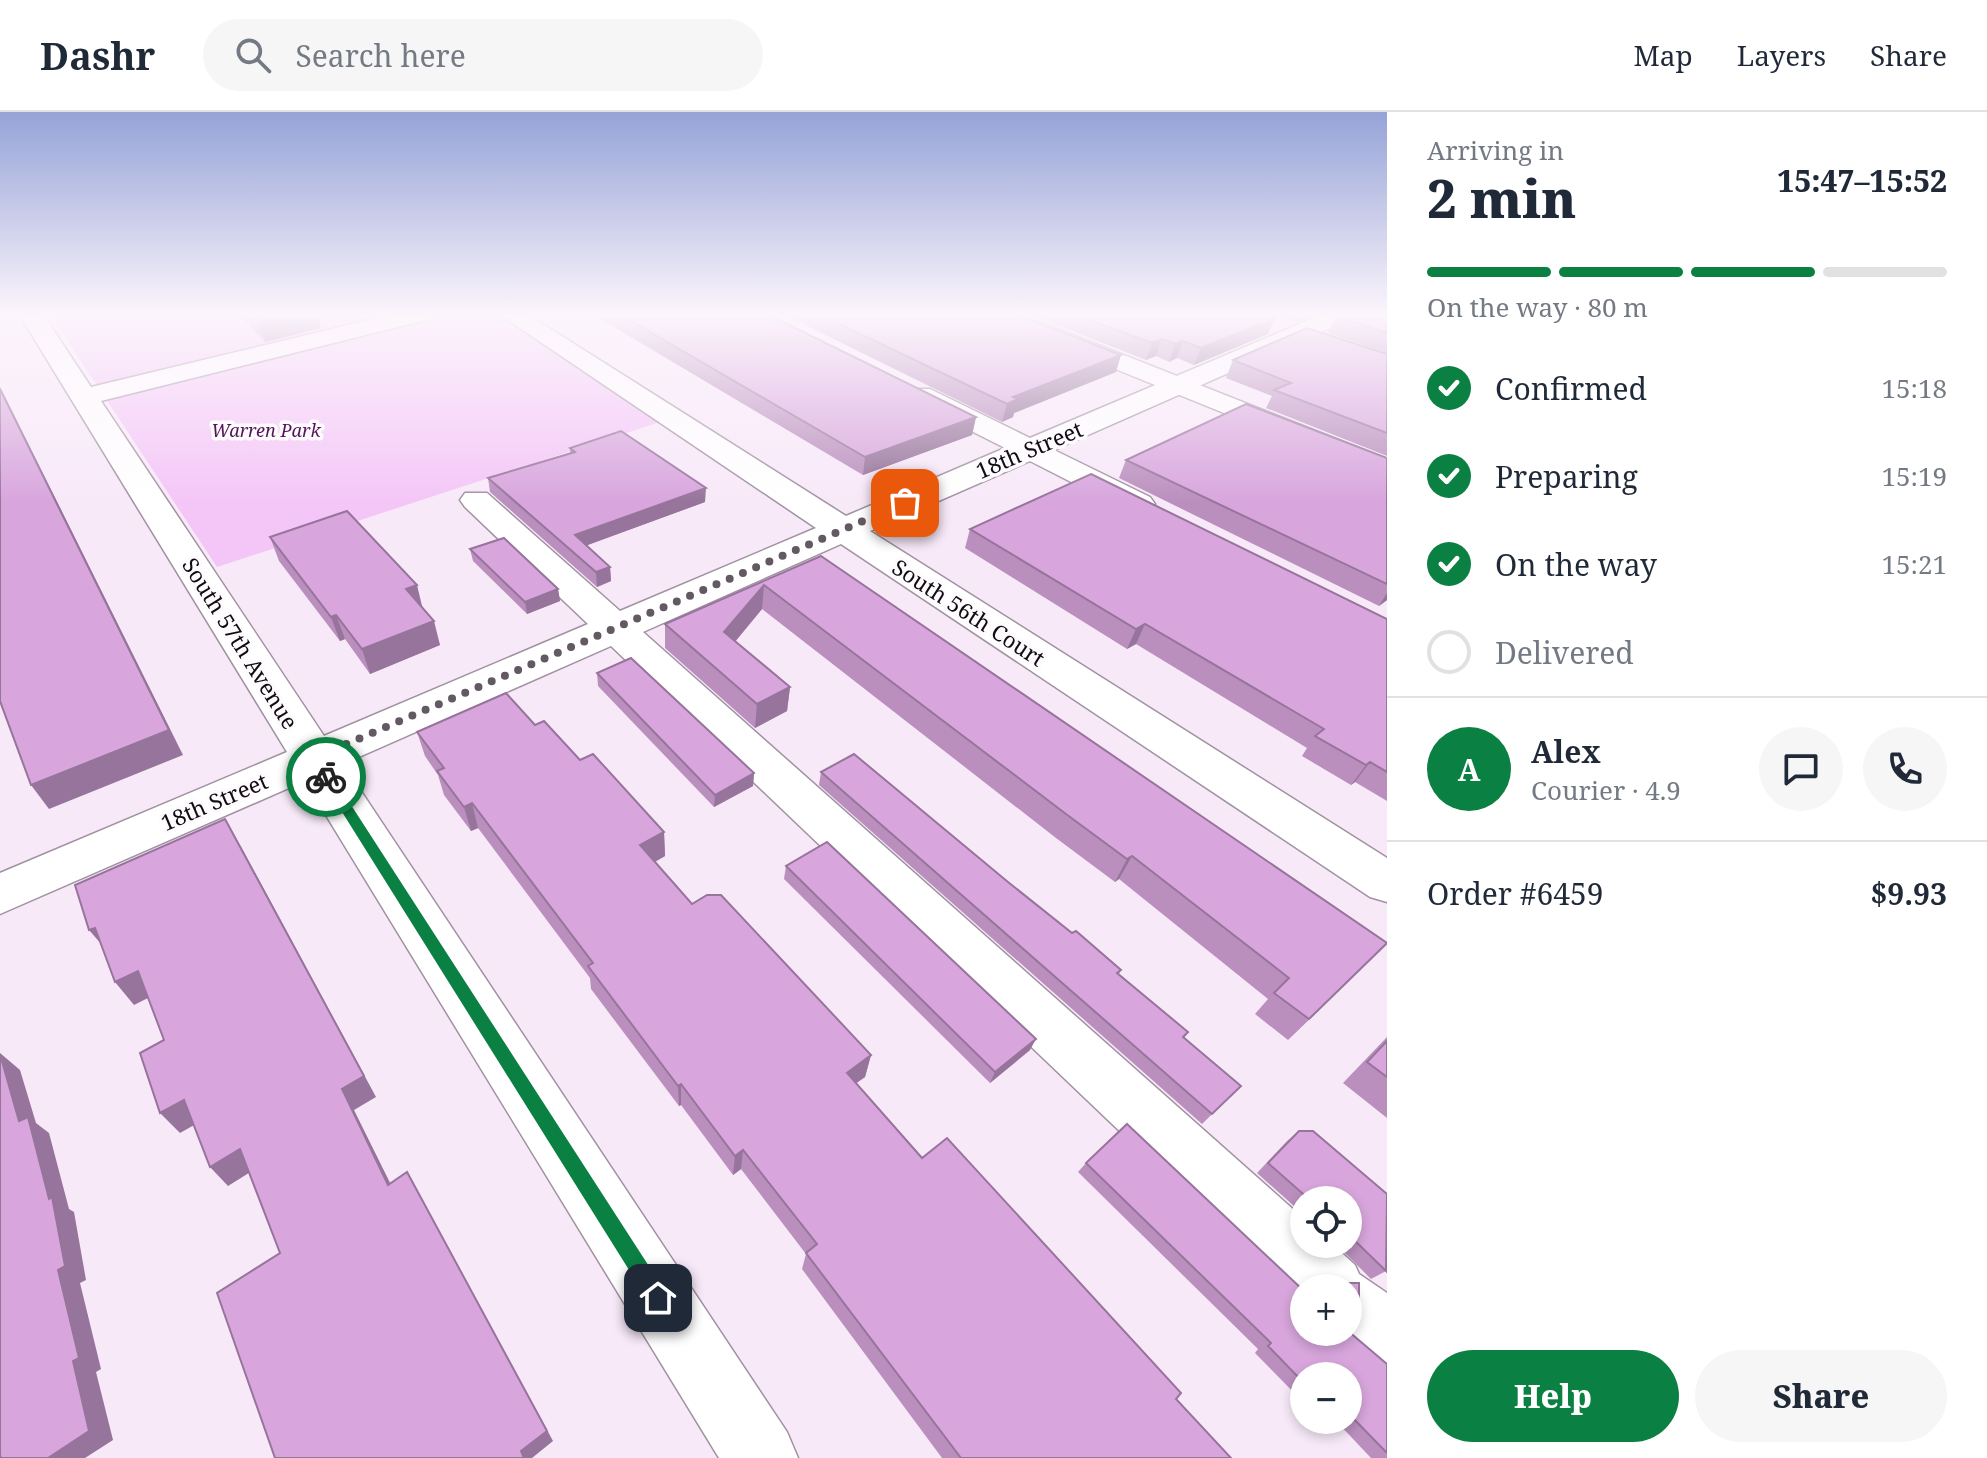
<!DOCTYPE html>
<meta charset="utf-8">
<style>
body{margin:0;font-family:"Noto Serif",serif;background:#f6f6f7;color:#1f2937;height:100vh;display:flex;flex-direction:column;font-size:30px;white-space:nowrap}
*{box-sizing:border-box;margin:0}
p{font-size:26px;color:#747a83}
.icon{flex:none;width:44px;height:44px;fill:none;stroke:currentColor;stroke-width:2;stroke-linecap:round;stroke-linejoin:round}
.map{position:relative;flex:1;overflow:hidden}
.side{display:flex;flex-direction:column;background:#fff;width:600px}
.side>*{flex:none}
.fabs{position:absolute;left:1290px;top:1074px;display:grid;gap:16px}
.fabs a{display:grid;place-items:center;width:72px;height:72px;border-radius:50%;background:#fff;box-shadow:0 4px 12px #0003;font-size:40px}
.pin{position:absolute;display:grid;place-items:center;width:68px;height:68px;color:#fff;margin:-34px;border-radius:16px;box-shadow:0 4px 12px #0006}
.courier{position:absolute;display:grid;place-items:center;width:80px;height:80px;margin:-40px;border:6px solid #0b8043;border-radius:50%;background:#fff;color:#222;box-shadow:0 2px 10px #0007}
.headline em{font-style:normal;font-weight:800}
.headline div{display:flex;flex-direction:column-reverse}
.headline{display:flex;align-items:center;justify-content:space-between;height:136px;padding:0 40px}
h1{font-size:52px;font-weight:800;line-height:60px}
.bar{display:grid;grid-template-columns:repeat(4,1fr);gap:12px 8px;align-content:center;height:96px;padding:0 40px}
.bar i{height:10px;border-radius:6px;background:#e0e1e3}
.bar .selected{background:#0b8043}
.bar p{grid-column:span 4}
.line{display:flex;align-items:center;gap:20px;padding:0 40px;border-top:2px solid #e0e1e3}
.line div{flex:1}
.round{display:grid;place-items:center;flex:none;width:84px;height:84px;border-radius:42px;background:#f6f6f7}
ol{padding:0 40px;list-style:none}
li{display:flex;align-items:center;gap:24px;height:88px}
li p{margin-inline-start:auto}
li .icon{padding:8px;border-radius:50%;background:#0b8043;color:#fff;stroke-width:4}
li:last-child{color:#747a83}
li i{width:44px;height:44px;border:4px solid #e0e1e3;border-radius:50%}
.primary-button{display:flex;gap:16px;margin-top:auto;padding:16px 40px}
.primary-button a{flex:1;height:92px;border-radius:48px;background:#0b8043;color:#fff;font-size:32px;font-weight:800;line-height:92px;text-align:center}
.primary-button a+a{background:#f6f6f7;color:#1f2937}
header{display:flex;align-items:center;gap:48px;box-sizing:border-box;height:112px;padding:0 40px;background:#fff;border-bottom:2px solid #e0e1e3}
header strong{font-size:38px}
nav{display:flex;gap:44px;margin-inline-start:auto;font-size:28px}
.search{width:560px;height:72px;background:#f6f6f7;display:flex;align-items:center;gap:20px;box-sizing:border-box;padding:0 28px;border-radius:44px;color:#747a83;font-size:30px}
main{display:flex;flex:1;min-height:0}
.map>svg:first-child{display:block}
.green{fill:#f4c6f7}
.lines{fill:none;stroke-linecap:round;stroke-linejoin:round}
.minor-casing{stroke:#a092a1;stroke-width:3}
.major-casing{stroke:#a092a1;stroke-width:3}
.minor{fill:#fff;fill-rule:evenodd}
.major{fill:#fff;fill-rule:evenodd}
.wall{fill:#ba8fbe}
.shaded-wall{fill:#97749b}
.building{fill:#d8a6dd;stroke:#97749b;stroke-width:2}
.route{fill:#0b8043}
.done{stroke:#625962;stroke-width:8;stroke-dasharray:0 14.4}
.labels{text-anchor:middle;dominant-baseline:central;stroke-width:7;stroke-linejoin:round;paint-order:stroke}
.far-park-label{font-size:18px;font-style:italic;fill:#521658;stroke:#fefbfe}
.street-label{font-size:22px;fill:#110c11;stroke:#fefbfe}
</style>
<header>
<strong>Dashr</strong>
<div class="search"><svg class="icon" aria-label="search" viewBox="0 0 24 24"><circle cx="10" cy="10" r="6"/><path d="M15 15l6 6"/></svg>Search here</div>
<nav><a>Map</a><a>Layers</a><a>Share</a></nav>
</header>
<main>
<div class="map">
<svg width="1387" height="1346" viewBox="0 0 1387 1346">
<rect width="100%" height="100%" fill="#f8e9f9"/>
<path class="green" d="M 60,202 L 497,202 L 660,310 L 217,455 L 53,207 Z"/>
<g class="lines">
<g class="minor-casing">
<path id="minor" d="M 19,202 L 43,202 L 91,275 L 394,202 L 434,202 L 430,207 L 101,289 L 324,624 L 588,512 L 465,395 L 460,388 L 465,381 L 487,381 L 620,499 L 816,416 L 499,202 L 527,202 L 846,404 L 1005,336 L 912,289 L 908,283 L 912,277 L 930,277 L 1030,326 L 1323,202 L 1355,202 L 1351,207 L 1054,338 L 1150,385 L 1155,392 L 1150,399 L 1128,399 L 1030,349 L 870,419 L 1387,746 L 1387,790 L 1370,785 L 841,432 L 643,520 L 1304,1107 L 1304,1132 L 1332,1132 L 1355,1153 L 1359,1162 L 1387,1181 L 1387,1261 L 1363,1251 L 1330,1220 L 1348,1220 L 1348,1176 L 1304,1176 L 1304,1195 L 611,534 L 343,652 L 787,1320 L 798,1346 L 719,1346 L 305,669 L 0,802 L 0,761 L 287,640 Z"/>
</g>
<g class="major-casing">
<path id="major" d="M 988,202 L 1020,202 L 1387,347 L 1387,367 L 992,207 Z"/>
</g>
<use href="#minor" class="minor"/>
<use href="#major" class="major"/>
</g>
<g class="wall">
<path d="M 237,202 L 317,202 L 321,216 L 265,230 Z"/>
<path d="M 592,202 L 767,202 L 976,305 L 972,323 L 863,363 Z"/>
<path d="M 783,202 L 1016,202 L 1116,260 L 1014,301 L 1013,305 L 1002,310 Z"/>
<path d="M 1028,202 L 1264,202 L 1268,222 L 1194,253 L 1177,246 L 1169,250 L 1156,244 L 1146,248 Z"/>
<path d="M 1273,202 L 1316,202 L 1297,210 Z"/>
<path d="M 1387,202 L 1387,241 L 1328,221 L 1336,204 Z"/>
<path d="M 1387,242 L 1387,344 L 1266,296 L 1272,284 L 1226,266 L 1233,248 Z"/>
<path d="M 570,336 L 705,390 L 587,433 L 610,455 L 611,469 L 597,475 L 490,380 L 488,366 L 570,341 Z"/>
<path d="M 1387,346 L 1387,488 L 1379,494 L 1119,366 L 1126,348 Z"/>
<path d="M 970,417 L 1387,507 L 1387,689 L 1355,670 L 1351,673 L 1302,644 L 1307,636 L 1136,532 L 1127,537 L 965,436 Z"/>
<path d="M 270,425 L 423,496 L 440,533 L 370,562 L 345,527 L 340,529 L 279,449 Z"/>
<path d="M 470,437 L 558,477 L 560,489 L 527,502 L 473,449 Z"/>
<path d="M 821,444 L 1387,831 L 1288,928 L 1255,902 L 1268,887 L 1119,767 L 1115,770 L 1056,726 L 762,497 L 735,530 L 790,575 L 787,599 L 755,616 L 665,536 L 665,512 Z"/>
<path d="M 597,561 L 754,661 L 753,674 L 714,695 L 598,574 Z"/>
<path d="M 535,613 L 580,648 L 664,720 L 665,744 L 655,750 L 692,792 L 871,943 L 865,965 L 856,971 L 922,1046 L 1176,1287 L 1231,1346 L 942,1346 L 802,1157 L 806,1142 L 741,1057 L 733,1063 L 681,993 L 679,994 L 591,877 L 590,866 L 478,716 L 471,719 L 444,683 L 438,663 L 425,644 L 417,620 Z"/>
<path d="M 821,660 L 1008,770 L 1072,821 L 1121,858 L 1119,862 L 1188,920 L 1184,926 L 1241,974 L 1202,1012 L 819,673 Z"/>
<path d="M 786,754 L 1030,938 L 990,971 L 784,767 Z"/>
<path d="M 1387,925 L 1387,1006 L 1343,971 Z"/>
<path d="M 1299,1019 L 1313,1019 L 1387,1082 L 1386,1159 L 1371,1167 L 1336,1132 L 1348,1132 L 1348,1088 L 1304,1088 L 1304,1103 L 1257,1061 L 1287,1029 Z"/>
<path d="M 1086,1051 L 1304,1220 L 1387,1252 L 1387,1346 L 1371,1346 L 1336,1309 L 1325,1313 L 1320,1308 L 1348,1308 L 1348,1264 L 1304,1264 L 1304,1291 L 1255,1241 L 1258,1237 L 1078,1060 Z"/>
</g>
<g class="shaded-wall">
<path d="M 255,202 L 317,202 L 321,216 L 265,230 Z"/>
<path d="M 1300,202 L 1316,202 L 1297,210 Z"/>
<path d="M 1275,206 L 1268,222 L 1194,253 L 1201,236 Z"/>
<path d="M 1162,227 L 1156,244 L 1146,248 L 1152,231 Z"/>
<path d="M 1183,229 L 1177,246 L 1169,250 L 1175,232 Z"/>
<path d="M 1121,243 L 1116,260 L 1014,301 L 1013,305 L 1002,310 L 1007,292 L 1013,285 Z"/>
<path d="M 0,275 L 183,643 L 49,697 L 31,673 Z"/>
<path d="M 976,305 L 972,323 L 863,363 L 865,345 Z"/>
<path d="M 706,376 L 705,390 L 577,437 L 575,423 Z"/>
<path d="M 610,455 L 611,469 L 597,475 L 596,460 Z"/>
<path d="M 417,473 L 423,498 L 406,477 Z"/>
<path d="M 764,473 L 762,497 L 723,544 L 724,520 Z"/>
<path d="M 558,477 L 560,489 L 527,502 L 525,490 Z"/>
<path d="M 1387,481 L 1387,488 L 1379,494 Z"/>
<path d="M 336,503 L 345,527 L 340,529 L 331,505 Z"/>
<path d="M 434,509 L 440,533 L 370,562 L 362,537 Z"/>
<path d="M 1145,512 L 1136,532 L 1127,537 L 1136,517 Z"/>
<path d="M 790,575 L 787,599 L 755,616 L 757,592 Z"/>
<path d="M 1370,650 L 1355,670 L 1351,673 L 1366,653 Z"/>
<path d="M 754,661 L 753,674 L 714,695 L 715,683 Z"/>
<path d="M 472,691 L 478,716 L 471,719 L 464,695 Z"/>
<path d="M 664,720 L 665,744 L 642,757 L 640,733 Z"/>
<path d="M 239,731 L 376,985 L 354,998 L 400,1091 L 388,1073 L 342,977 Z"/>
<path d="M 1132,744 L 1119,767 L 1115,770 L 1127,747 Z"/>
<path d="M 95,816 L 109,841 L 89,818 Z"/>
<path d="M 1387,831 L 1365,853 L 1288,928 L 1309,907 Z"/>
<path d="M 138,859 L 156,882 L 134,893 L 115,870 Z"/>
<path d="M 1036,927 L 1030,938 L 990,971 L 995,960 Z"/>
<path d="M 0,941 L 20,958 L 36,1011 L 49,1021 L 69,1097 L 74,1100 L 86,1168 L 80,1171 L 101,1257 L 96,1260 L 113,1328 L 85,1346 L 48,1346 L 73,1249 L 58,1158 L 49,1087 L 19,1009 Z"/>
<path d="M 871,943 L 865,965 L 841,982 L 847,961 Z"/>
<path d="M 681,972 L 681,993 L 679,994 L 678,974 Z"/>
<path d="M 184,988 L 203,1008 L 180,1021 L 160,1001 Z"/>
<path d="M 240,1037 L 257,1056 L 228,1074 L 210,1055 Z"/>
<path d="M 743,1038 L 741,1057 L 733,1063 L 735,1044 Z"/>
<path d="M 407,1060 L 553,1329 L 532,1346 L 524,1346 L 521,1339 Z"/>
</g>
<g class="building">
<path d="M 619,202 L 767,202 L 976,305 L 865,345 Z"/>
<path d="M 818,202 L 1016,202 L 1121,243 L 1013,285 L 1018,287 L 1007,292 Z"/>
<path d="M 1074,202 L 1264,202 L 1275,206 L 1201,236 L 1183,229 L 1175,232 L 1162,227 L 1152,231 Z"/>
<path d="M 1341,202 L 1387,202 L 1387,221 L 1336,204 Z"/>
<path d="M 1307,216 L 1387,242 L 1387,321 L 1274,278 L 1291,271 L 1233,248 Z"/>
<path d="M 0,277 L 169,618 L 31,673 L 0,589 Z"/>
<path d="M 1246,292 L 1387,346 L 1387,472 L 1126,348 Z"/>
<path d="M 621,319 L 706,376 L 575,423 L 610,455 L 596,460 L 488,366 L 575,340 L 570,336 Z"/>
<path d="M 1091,362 L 1387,507 L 1387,660 L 1370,650 L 1366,653 L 1315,624 L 1324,617 L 1145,512 L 1136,517 L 970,417 Z"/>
<path d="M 347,399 L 417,473 L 406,477 L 434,509 L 362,537 L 336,503 L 331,505 L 270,425 Z"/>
<path d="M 504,426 L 558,477 L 525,490 L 470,437 Z"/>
<path d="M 821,444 L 1387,831 L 1309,907 L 1274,881 L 1289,866 L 1132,744 L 1127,747 L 1066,702 L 764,473 L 724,520 L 790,575 L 757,592 L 665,512 Z"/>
<path d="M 631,546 L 754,661 L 715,683 L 597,561 Z"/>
<path d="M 506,581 L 535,613 L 544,609 L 580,648 L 593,642 L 664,720 L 640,733 L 692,792 L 707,783 L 721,783 L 871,943 L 847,961 L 922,1046 L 947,1026 L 1181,1281 L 1176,1287 L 1231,1346 L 961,1346 L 806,1141 L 817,1132 L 743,1038 L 735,1044 L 681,972 L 678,974 L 588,854 L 593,851 L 472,691 L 464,695 L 437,659 L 444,656 L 417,620 Z"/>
<path d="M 854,642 L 1008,770 L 1072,821 L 1076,819 L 1121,858 L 1117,861 L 1188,920 L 1183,925 L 1241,974 L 1212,1002 L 821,660 Z"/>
<path d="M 225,707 L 364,964 L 342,977 L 388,1073 L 407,1060 L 547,1319 L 521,1339 L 524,1346 L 275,1346 L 217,1181 L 280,1141 L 240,1037 L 210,1055 L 184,988 L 160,1001 L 140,941 L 164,928 L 138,859 L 115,870 L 95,816 L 89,818 L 75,773 Z"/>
<path d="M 827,730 L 1036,927 L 995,960 L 786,754 Z"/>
<path d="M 1387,929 L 1387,965 L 1367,950 Z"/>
<path d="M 0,942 L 19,1009 L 28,1005 L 49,1087 L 52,1085 L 65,1154 L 58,1158 L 79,1246 L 73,1249 L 89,1319 L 48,1346 L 1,1346 L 0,1343 Z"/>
<path d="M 1127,1012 L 1304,1179 L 1304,1220 L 1348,1220 L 1348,1219 L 1387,1252 L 1387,1341 L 1348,1301 L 1348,1264 L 1304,1264 L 1304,1271 L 1268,1234 L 1271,1231 L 1086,1051 Z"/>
<path d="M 1299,1019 L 1313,1019 L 1387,1082 L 1386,1159 L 1348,1122 L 1348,1088 L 1310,1088 L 1268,1051 Z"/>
<path d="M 1320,1171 L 1359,1171 L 1359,1190 L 1348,1204 L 1348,1176 L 1320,1176 Z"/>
</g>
<linearGradient id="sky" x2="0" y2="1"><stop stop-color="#95a3d7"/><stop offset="0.52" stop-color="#fcf5fc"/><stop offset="1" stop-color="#fcf5fc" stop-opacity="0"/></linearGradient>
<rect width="1387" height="390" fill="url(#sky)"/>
<path class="route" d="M 326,660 L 331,662 L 665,1179 L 668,1186 L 665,1193 L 658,1196 L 651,1193 L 322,668 L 320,665 Z"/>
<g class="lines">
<path class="done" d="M 326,665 L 314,646 L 905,391"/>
</g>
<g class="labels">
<g class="far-park-label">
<text x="266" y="318">Warren Park</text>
</g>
<g class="street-label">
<text transform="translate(1029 337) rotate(-23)">18th Street</text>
<text transform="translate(969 500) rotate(33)">South 56th Court</text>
<text transform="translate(241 531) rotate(58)">South 57th Avenue</text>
<text transform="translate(214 689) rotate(-23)">18th Street</text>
</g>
</g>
</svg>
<div class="fabs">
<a><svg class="icon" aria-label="locate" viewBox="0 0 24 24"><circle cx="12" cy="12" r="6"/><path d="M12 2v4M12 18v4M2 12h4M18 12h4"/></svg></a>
<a>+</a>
<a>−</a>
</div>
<div class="pin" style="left:905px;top:391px;background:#ea580c"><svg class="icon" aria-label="bag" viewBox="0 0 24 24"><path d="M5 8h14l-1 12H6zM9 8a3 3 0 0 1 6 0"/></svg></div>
<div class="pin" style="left:658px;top:1186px;background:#1f2937"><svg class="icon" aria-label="home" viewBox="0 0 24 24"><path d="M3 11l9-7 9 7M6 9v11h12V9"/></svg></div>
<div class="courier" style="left:326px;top:665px"><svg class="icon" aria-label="bike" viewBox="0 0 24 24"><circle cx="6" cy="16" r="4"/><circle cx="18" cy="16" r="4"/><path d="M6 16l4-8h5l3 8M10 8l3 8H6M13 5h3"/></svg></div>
</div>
<section class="side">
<div class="headline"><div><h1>2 min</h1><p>Arriving in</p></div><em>15:47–15:52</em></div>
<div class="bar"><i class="selected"></i><i class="selected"></i><i class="selected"></i><i></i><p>On the way · 80 m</p></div>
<ol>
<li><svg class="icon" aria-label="check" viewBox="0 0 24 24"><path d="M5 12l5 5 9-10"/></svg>Confirmed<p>15:18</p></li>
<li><svg class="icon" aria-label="check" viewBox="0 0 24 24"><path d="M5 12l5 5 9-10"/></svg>Preparing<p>15:19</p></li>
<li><svg class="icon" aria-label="check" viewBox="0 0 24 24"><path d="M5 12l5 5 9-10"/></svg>On the way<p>15:21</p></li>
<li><i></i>Delivered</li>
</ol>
<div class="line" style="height:144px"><b class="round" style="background:#0b8043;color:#fff">A</b><div><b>Alex</b><p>Courier · 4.9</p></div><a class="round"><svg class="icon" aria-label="chat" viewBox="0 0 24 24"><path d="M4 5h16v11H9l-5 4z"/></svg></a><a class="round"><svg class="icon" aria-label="phone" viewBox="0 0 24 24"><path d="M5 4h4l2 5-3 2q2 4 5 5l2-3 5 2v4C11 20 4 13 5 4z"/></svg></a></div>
<div class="line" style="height:104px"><div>Order #6459</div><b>$9.93</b></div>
<div class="primary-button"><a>Help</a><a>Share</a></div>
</section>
</main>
